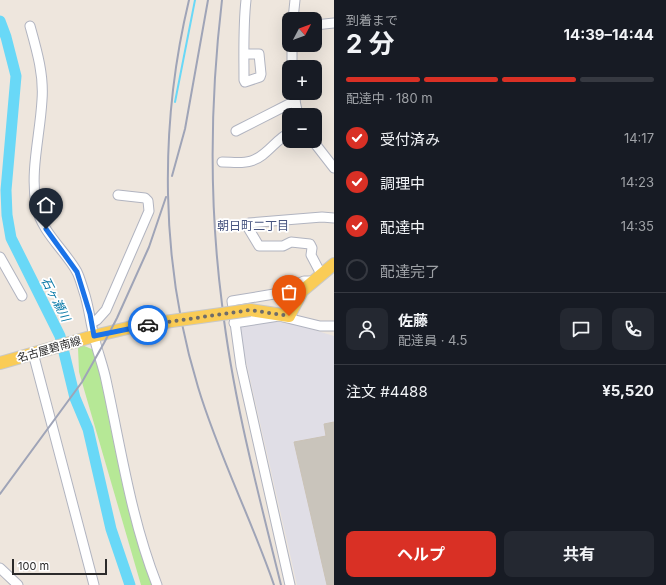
<!DOCTYPE html>
<html lang="ja">
<meta charset="utf-8">
<style>
body{margin:0;font-family:Inter,"Noto Sans JP",sans-serif;background:#242831;color:#f1f3f6;height:100vh;display:flex;flex-direction:column;font-size:15px;white-space:nowrap}
*{box-sizing:border-box;margin:0}
p{font-size:13px;color:#9ea1a6}
.icon{flex:none;width:22px;height:22px;fill:none;stroke:currentColor;stroke-width:2;stroke-linecap:round;stroke-linejoin:round}
.map{position:relative;flex:1;overflow:hidden}
.drawer{display:flex;flex-direction:column;background:#171b24;width:332px}
.drawer>*{flex:none}
.needle{width:26px;rotate:49deg}
.controls{position:absolute;left:282px;top:12px;display:grid;gap:8px}
.controls a{display:grid;place-items:center;width:40px;height:40px;border-radius:8px;background:#171b24;box-shadow:0 4px 16px #0002;font-size:20px}
.scale{position:absolute;left:12px;bottom:10px;width:95px;box-sizing:border-box;padding-left:4px;border:2px solid #2b2b2b;border-top:0;font-size:11px;line-height:14px;white-space:nowrap;color:#2b2b2b;-webkit-text-stroke:3px #fff;paint-order:stroke}
.pin{position:absolute;display:grid;place-items:center;width:34px;height:34px;color:#fff;margin:-41px -17px;border-radius:50% 50% 50% 0;rotate:-45deg;box-shadow:0 0 4px #0007}
.pin .icon{rotate:45deg}
.courier{position:absolute;display:grid;place-items:center;width:40px;height:40px;margin:-20px;border:3px solid #1a73e8;border-radius:50%;background:#fff;color:#222;box-shadow:0 1px 5px #0007}
.headline em{font-style:normal;font-weight:700}
.headline div{display:flex;flex-direction:column-reverse}
.headline{display:flex;align-items:center;justify-content:space-between;height:68px;padding:0 12px}
h1{font-size:26px;font-weight:700;line-height:30px}
.bar{display:grid;grid-template-columns:repeat(4,1fr);gap:6px 4px;align-content:center;height:48px;padding:0 12px}
.bar i{height:5px;border-radius:3px;background:#363941}
.bar .current{background:#d93025}
.bar p{grid-column:span 4}
.line{display:flex;align-items:center;gap:10px;padding:0 12px;border-top:1px solid #363941}
.line div{flex:1}
.round{display:grid;place-items:center;flex:none;width:42px;height:42px;border-radius:8px;background:#242831}
ol{padding:0 12px;list-style:none}
li{display:flex;align-items:center;gap:12px;height:44px}
li p{margin-inline-start:auto}
li .icon{padding:4px;border-radius:50%;background:#d93025;color:#fff;stroke-width:4}
li:last-child{color:#9ea1a6}
li i{width:22px;height:22px;border:2px solid #363941;border-radius:50%}
.button{display:flex;gap:8px;margin-top:auto;padding:8px 12px}
.button a{flex:1;height:46px;border-radius:8px;background:#d93025;color:#fff;font-size:16px;font-weight:700;line-height:46px;text-align:center}
.button a+a{background:#242831;color:#f1f3f6}
main{display:flex;flex:1;min-height:0}
.map>svg:first-child{display:block}
.industrial{fill:#e0dee6}
.green{fill:#b6e896}
.lines{fill:none;stroke-linecap:round;stroke-linejoin:round}
.stream{stroke:#69d8f7;stroke-width:2}
.river{stroke:#69d8f7;stroke-width:11}
.building{fill:#c9c4bb;stroke:#cac2b6}
.minor-casing{stroke:#b1b4c0;stroke-width:11}
.major-casing{stroke:#c8c8c8;stroke-width:14}
.minor{stroke:#fff;stroke-width:9}
.major{stroke:#facc56;stroke-width:12}
.rail{stroke:#9fa4b7;stroke-width:2}
.major-bridge-casing{stroke:#c8c8c8;stroke-width:14;stroke-linecap:butt}
.major-bridge{stroke:#facc56;stroke-width:12}
.done{stroke:#6f6c69;stroke-width:4;stroke-dasharray:0 7.2}
.route{stroke:#1a73e8;stroke-width:5}
.labels{text-anchor:middle;dominant-baseline:central;stroke-width:3.5;stroke-linejoin:round;paint-order:stroke}
.street-label{font-size:11px;fill:#2b2b2b;stroke:#fff}
.neighbourhood-label{font-size:12px;fill:#485580;stroke:#fff}
.water-label{font-size:12px;font-style:italic;fill:#0577a6;stroke:#fff}
</style>
<main>
<div class="map">
<svg width="334" height="585" viewBox="0 0 334 585">
<rect width="100%" height="100%" fill="#eee6dd"/>
<path class="industrial" d="M 278,319 L 334,336 L 334,585 L 297,585 L 238,326 Z"/>
<path class="green" d="M 82,345 L 94,350 L 106,392 L 153,585 L 141,585 L 79,372 L 78,348 Z"/>
<g class="lines">
<path class="stream" d="M 175,102 L 195,0"/>
<path class="river" d="M 0,21 L 6,37 L 16,76 L 6,190 L 7,215 L 11,238 L 60,336 L 75,398 L 88,429 L 111,529 L 130,585"/>
</g>
<path class="building" d="M 334,422 L 334,585 L 327,585 L 294,442 L 326,436 L 324,424 Z"/>
<g class="lines">
<g class="minor-casing">
<g id="minor">
<path d="M 293,19 L 295,0"/>
<path d="M 315,25 L 334,23"/>
<path d="M 30,26 C 37,51 44,75 42,100 C 40,136 30,170 36,205 C 41,232 65,250 77,272 C 80,278 82,286 84,292 C 89,307 90,321 94,336 C 97,351 103,365 106,380 C 121,449 131,519 157,585"/>
<path d="M 244,54 L 259,54 L 261,74 L 260,77 L 245,82 L 244,80 C 244,53 243,27 246,0"/>
<path d="M 292,67 L 292,45"/>
<path d="M 296,93 L 295,101 L 298,115"/>
<path d="M 236,131 L 295,101"/>
<path d="M 313,141 L 334,168"/>
<path d="M 222,162 C 232,162 242,164 251,161 C 266,157 275,140 289,133"/>
<path d="M 0,257 L 22,296"/>
<path d="M 321,274 L 311,255 L 312,248 L 310,244 L 291,242 L 283,246 L 259,246 L 247,226 L 249,223 L 322,217 L 334,218"/>
<path d="M 92,323 L 97,320 L 106,310 L 149,211 L 148,201 L 145,198 L 118,195"/>
<path d="M 234,323 L 279,316 L 320,326 L 334,326"/>
<path d="M 33,353 L 94,585"/>
<path d="M 0,568 L 18,585"/>
<path d="M 290,585 L 241,366 L 232,301 L 274,294 L 304,281 L 313,281"/>
</g>
</g>
<g class="major-casing">
<g id="major">
<path d="M 250,310 L 289,316 L 302,291 L 334,264"/>
<path d="M 0,363 L 94,336 L 136,326"/>
</g>
</g>
<use href="#minor" class="minor"/>
<use href="#major" class="major"/>
<g class="rail">
<path d="M 189,0 C 159,125 160,263 198,387 C 218,454 251,518 274,585"/>
<path d="M 222,0 C 210,101 209,203 222,304 C 233,399 258,492 281,585"/>
<path d="M 172,176 L 185,129 L 208,0"/>
<path d="M 0,494 L 82,382 L 104,343 L 117,318 L 149,247 L 166,197"/>
</g>
<g class="major-bridge-casing">
<path id="major-bridge" d="M 136,326 L 250,310"/>
</g>
<use href="#major-bridge" class="major-bridge"/>
</g>
<g class="lines">
<path class="done" d="M 148,325 L 250,310 L 289,316"/>
<path class="route" d="M 46,229 L 77,272 L 90,314 L 94,336 L 148,325"/>
</g>
<g class="labels">
<g class="street-label">
<text transform="translate(49 349) rotate(-16)">名古屋碧南線</text>
</g>
<g class="neighbourhood-label">
<text x="253" y="225">朝日町二丁目</text>
</g>
<g class="water-label">
<text transform="translate(56 299) rotate(63)">石ヶ瀬川</text>
</g>
</g>
</svg>
<div class="controls">
<a><svg class="needle" viewBox="-14 -14 28 28"><path d="M0-13l5 13h-10z" fill="#e53935"/><path d="M0 13l5-13h-10z" fill="#9ea1a6"/></svg></a>
<a>+</a>
<a>−</a>
</div>
<div class="scale">100 m</div>
<div class="pin" style="left:289px;top:316px;background:#ea580c"><svg class="icon" aria-label="bag" viewBox="0 0 24 24"><path d="M5 8h14l-1 12H6zM9 8a3 3 0 0 1 6 0"/></svg></div>
<div class="pin" style="left:46px;top:229px;background:#1f2937"><svg class="icon" aria-label="home" viewBox="0 0 24 24"><path d="M3 11l9-7 9 7M6 9v11h12V9"/></svg></div>
<div class="courier" style="left:148px;top:325px"><svg class="icon" aria-label="car" viewBox="0 0 24 24"><path d="M5 17H2v-5l4-1 3-4h7l3 4 3 1v5h-3M9 17h6M6 11h13"/><circle cx="7" cy="17" r="2"/><circle cx="17" cy="17" r="2"/></svg></div>
</div>
<section class="drawer">
<div class="headline"><div><h1>2 分</h1><p>到着まで</p></div><em>14:39–14:44</em></div>
<div class="bar"><i class="current"></i><i class="current"></i><i class="current"></i><i></i><p>配達中 · 180 m</p></div>
<ol>
<li><svg class="icon" aria-label="check" viewBox="0 0 24 24"><path d="M5 12l5 5 9-10"/></svg>受付済み<p>14:17</p></li>
<li><svg class="icon" aria-label="check" viewBox="0 0 24 24"><path d="M5 12l5 5 9-10"/></svg>調理中<p>14:23</p></li>
<li><svg class="icon" aria-label="check" viewBox="0 0 24 24"><path d="M5 12l5 5 9-10"/></svg>配達中<p>14:35</p></li>
<li><i></i>配達完了</li>
</ol>
<div class="line" style="height:72px"><a class="round"><svg class="icon" aria-label="person" viewBox="0 0 24 24"><circle cx="12" cy="8" r="4"/><path d="M4 21q1-7 8-7t8 7"/></svg></a><div><b>佐藤</b><p>配達員 · 4.5</p></div><a class="round"><svg class="icon" aria-label="chat" viewBox="0 0 24 24"><path d="M4 5h16v11H9l-5 4z"/></svg></a><a class="round"><svg class="icon" aria-label="phone" viewBox="0 0 24 24"><path d="M5 4h4l2 5-3 2q2 4 5 5l2-3 5 2v4C11 20 4 13 5 4z"/></svg></a></div>
<div class="line" style="height:52px"><div>注文 #4488</div><b>¥5,520</b></div>
<div class="button"><a>ヘルプ</a><a>共有</a></div>
</section>
</main>
